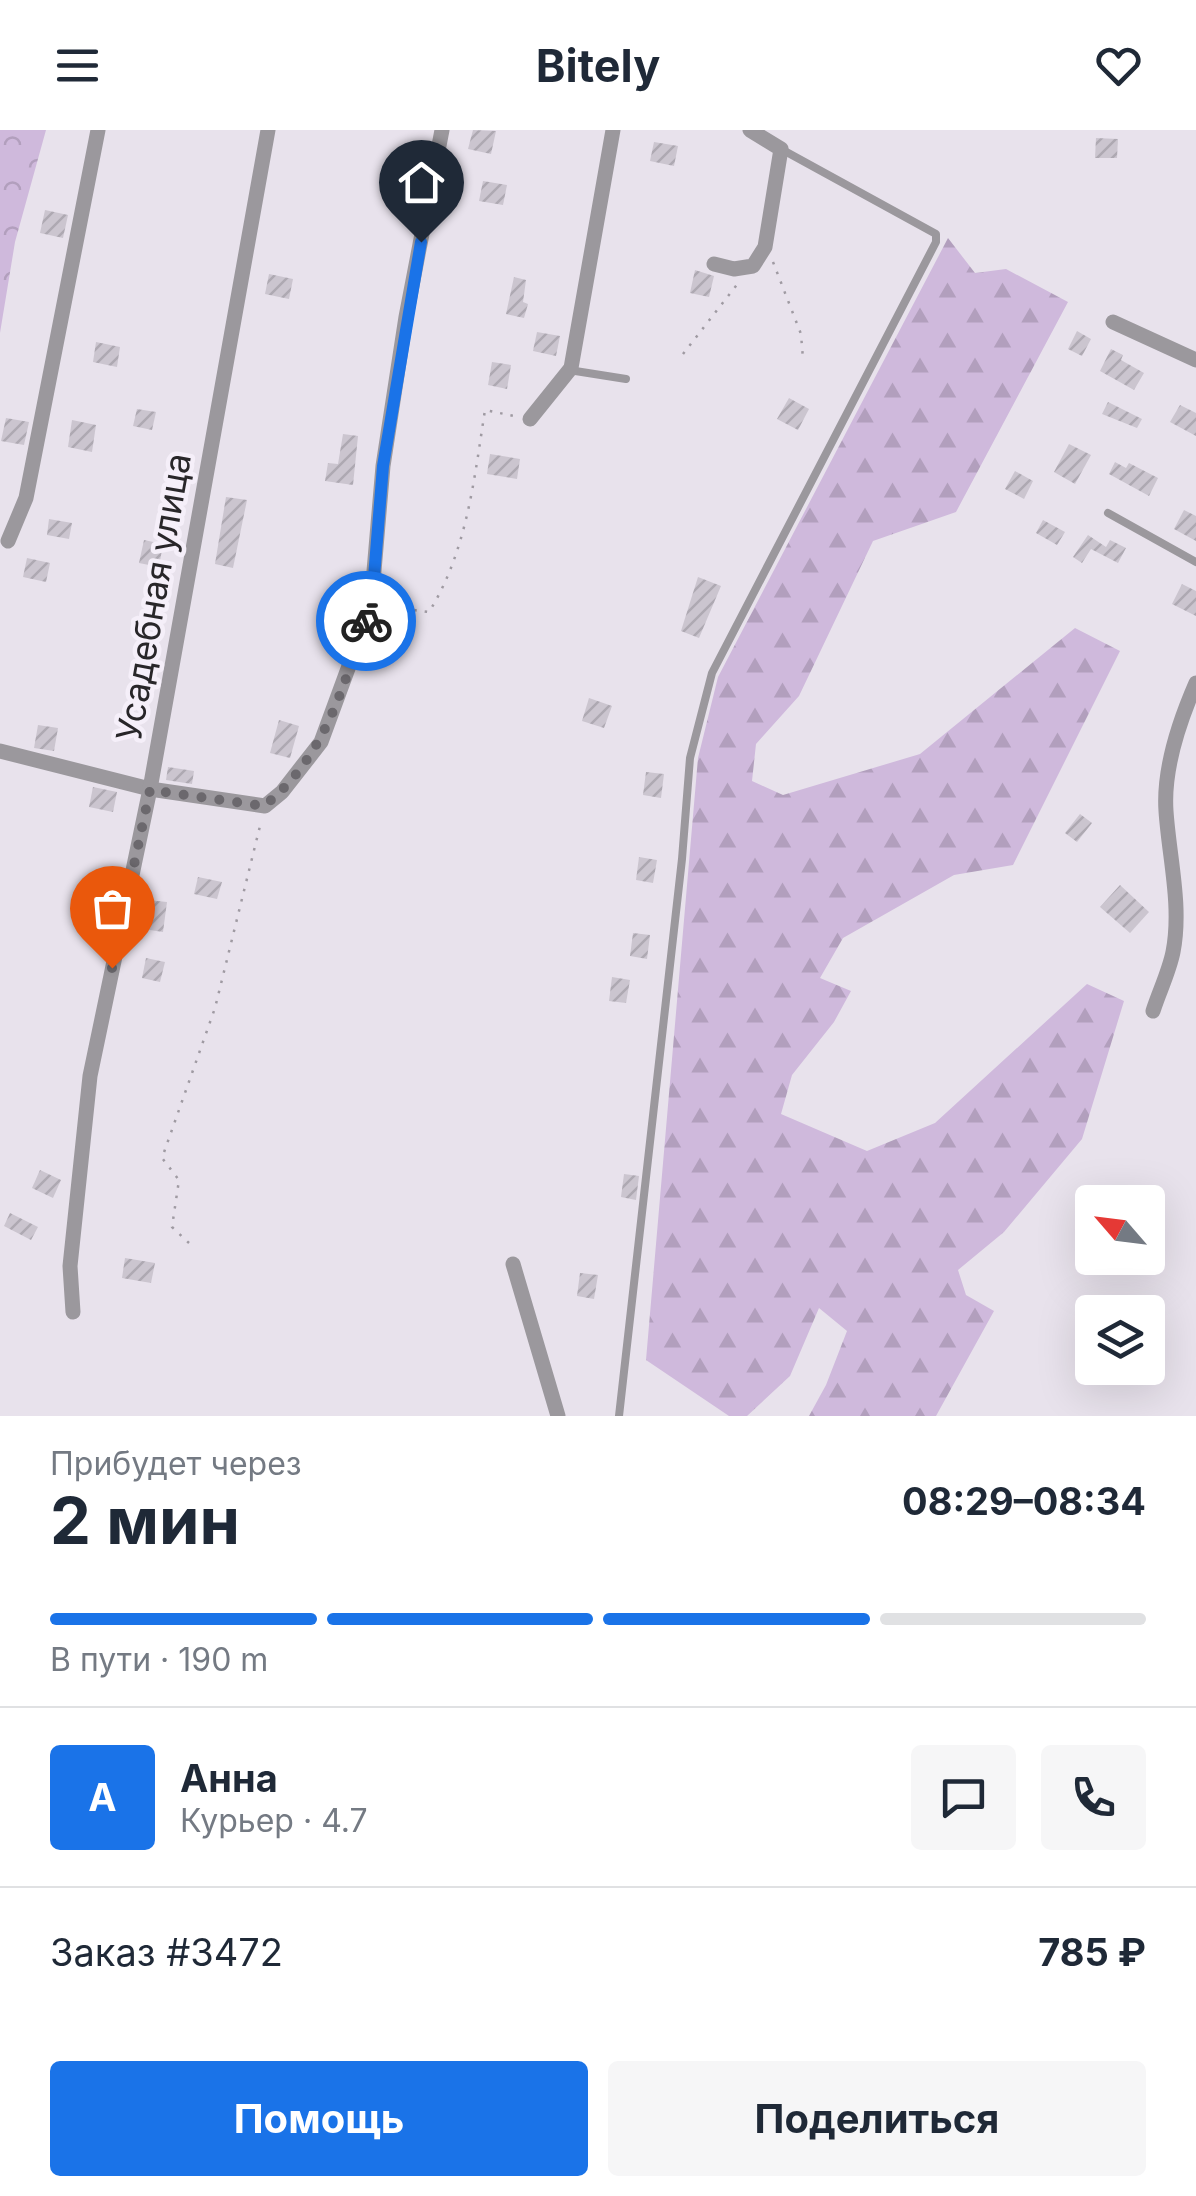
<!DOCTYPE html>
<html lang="ru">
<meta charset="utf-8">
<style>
body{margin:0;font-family:Inter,sans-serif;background:#f6f6f7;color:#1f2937;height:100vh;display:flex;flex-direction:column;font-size:38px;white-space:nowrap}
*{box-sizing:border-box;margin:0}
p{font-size:32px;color:#747a83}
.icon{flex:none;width:55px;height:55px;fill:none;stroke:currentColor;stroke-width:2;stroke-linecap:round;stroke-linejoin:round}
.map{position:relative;height:1286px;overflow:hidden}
.sheet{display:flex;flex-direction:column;background:#fff;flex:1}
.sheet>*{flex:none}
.needle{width:65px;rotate:298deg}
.tools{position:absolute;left:1075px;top:1055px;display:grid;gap:20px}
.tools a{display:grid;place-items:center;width:90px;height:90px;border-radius:10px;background:#fff;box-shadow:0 10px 40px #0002;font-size:50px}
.pin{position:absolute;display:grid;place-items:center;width:85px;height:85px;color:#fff;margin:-102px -42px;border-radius:50% 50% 50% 0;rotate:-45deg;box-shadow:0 0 10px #0007}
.pin .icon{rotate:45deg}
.courier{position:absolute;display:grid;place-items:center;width:100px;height:100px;margin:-50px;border:8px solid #1a73e8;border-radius:50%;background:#fff;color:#222;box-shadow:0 2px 12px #0007}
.head em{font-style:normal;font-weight:700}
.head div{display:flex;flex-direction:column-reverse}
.head{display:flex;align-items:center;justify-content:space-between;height:170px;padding:0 50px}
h1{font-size:65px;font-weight:700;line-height:75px}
.bar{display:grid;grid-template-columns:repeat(4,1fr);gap:15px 10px;align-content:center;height:120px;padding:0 50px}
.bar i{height:12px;border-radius:8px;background:#e0e1e3}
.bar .active{background:#1a73e8}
.bar p{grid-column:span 4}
.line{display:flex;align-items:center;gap:25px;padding:0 50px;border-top:2px solid #e0e1e3}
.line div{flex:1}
.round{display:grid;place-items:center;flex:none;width:105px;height:105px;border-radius:10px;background:#f6f6f7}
.action{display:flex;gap:20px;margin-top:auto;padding:20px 50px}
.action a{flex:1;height:115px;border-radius:10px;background:#1a73e8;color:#fff;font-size:40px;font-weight:700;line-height:115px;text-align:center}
.action a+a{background:#f6f6f7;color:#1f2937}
header{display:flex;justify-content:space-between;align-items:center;height:130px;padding:0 50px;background:#fff;font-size:45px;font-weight:700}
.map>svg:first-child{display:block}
.forest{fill:url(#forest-firs)}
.park{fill:url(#park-crowns)}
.building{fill:url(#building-hatch)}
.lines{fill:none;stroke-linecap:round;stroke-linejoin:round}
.path{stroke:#9f9aa2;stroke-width:2.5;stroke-dasharray:2.5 8;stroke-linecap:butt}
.service{stroke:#9b989d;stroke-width:8}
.minor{stroke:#9b989d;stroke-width:15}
.done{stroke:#6b686d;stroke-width:10;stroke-dasharray:0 18}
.route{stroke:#1a73e8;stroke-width:12}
.labels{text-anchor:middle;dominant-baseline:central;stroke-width:9;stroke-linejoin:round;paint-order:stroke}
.street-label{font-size:35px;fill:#282629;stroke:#f5eff9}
</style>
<header><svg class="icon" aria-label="menu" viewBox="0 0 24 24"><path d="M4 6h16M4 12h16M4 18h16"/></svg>Bitely<svg class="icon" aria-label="heart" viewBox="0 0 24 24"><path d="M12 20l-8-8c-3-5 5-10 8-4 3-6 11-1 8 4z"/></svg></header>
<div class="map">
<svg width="1196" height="1286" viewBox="0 0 1196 1286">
<defs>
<pattern id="forest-firs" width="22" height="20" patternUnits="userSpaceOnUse" patternTransform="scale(2.5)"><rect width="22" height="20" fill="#cfb9dc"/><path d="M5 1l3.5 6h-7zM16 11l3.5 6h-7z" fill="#b29fbd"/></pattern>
<pattern id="park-crowns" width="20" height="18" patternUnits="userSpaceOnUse" patternTransform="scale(2.5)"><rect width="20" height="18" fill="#cfb9dc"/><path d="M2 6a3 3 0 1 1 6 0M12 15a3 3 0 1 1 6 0" fill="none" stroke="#b29fbd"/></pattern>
<pattern id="building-hatch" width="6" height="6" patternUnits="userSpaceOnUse" patternTransform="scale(2.5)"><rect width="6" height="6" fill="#cbc5cf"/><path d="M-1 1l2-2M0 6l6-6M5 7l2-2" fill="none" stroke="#aea9b2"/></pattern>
</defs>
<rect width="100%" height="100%" fill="#e8e2ec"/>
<path class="forest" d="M 948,108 L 975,143 L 1006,139 L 1068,172 L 956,382 L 873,411 L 799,566 L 756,614 L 752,651 L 783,665 L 920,624 L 1075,498 L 1120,521 L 1013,735 L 954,745 L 843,808 L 820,848 L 851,861 L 834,892 L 792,945 L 781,984 L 867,1021 L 935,993 L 1087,854 L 1124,871 L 1082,1009 L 1004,1102 L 958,1140 L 966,1165 L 994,1181 L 936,1286 L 809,1286 L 826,1255 L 847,1201 L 819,1178 L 790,1246 L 747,1286 L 729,1286 L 646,1230 L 698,628 L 718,547 Z"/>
<path class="park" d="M 0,0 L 46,0 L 15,112 L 0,203 Z"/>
<g class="building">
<path d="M 473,0 L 496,1 L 491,24 L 468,19 Z"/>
<path d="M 1096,8 L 1118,9 L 1117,28 L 1095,28 Z"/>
<path d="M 654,12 L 678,16 L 674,36 L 650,31 Z"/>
<path d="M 483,51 L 507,55 L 503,75 L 479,71 Z"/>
<path d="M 45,80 L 68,85 L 63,108 L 40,103 Z"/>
<path d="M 695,140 L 714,146 L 709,167 L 690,163 Z"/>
<path d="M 269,144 L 293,149 L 289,169 L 265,164 Z"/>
<path d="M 514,147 L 526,150 L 523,172 L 528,174 L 524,188 L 506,184 Z"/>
<path d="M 1077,201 L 1091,209 L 1082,226 L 1068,219 Z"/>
<path d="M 537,202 L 560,206 L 556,226 L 533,221 Z"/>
<path d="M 96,212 L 120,217 L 117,237 L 93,232 Z"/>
<path d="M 1111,219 L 1123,225 L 1121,230 L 1144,243 L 1134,260 L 1100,241 Z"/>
<path d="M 492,232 L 511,235 L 507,259 L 488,255 Z"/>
<path d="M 789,268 L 809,279 L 798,300 L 777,289 Z"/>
<path d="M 1108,272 L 1142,289 L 1137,298 L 1102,284 Z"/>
<path d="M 1180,275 L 1196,283 L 1196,306 L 1170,292 Z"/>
<path d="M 137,279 L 156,282 L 152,300 L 133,296 Z"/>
<path d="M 6,288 L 29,292 L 24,315 L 1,311 Z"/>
<path d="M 72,290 L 96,295 L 92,322 L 68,317 Z"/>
<path d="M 343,304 L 358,306 L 353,355 L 325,351 L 328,333 L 338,334 Z"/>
<path d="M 1069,314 L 1091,325 L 1075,354 L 1054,342 Z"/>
<path d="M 490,324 L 520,329 L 517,349 L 487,344 Z"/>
<path d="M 1115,332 L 1126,338 L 1129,333 L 1158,348 L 1149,366 L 1109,344 Z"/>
<path d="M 1015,341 L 1033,351 L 1024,369 L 1005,359 Z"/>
<path d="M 226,367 L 247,370 L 233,438 L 215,434 Z"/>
<path d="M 1184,380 L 1196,386 L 1196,411 L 1174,399 Z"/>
<path d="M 49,389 L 72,393 L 69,409 L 47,405 Z"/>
<path d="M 1043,390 L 1065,402 L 1057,415 L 1036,403 Z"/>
<path d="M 1088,405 L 1106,417 L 1110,410 L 1126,418 L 1118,433 L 1091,419 L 1082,433 L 1073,427 Z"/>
<path d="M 144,410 L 163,414 L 159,437 L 139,433 Z"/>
<path d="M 27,428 L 50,433 L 46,452 L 23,447 Z"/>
<path d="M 698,447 L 721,456 L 699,508 L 681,501 Z"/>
<path d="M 1182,454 L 1196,461 L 1196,486 L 1172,474 Z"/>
<path d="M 589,568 L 612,576 L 604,598 L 582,591 Z"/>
<path d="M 279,590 L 299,596 L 290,628 L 270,623 Z"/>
<path d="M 38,595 L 58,598 L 54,621 L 34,618 Z"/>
<path d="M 168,637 L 194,641 L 192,654 L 166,650 Z"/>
<path d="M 646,642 L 664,644 L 661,668 L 643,665 Z"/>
<path d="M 93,657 L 117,662 L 113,682 L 89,677 Z"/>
<path d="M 1080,684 L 1092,693 L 1077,712 L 1065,703 Z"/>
<path d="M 639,727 L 657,730 L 653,753 L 636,750 Z"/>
<path d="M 198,747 L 222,752 L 217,769 L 194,764 Z"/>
<path d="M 1120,755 L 1149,782 L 1130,803 L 1100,777 Z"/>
<path d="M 147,770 L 167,772 L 163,802 L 143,799 Z"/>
<path d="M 633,803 L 650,805 L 647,829 L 630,826 Z"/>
<path d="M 146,828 L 165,832 L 160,852 L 142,848 Z"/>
<path d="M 612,847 L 630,850 L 626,873 L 609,871 Z"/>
<path d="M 40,1040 L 61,1050 L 53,1068 L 32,1058 Z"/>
<path d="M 624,1044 L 639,1046 L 636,1070 L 621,1067 Z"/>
<path d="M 10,1083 L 38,1097 L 31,1110 L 4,1096 Z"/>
<path d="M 125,1128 L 155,1133 L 151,1153 L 122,1148 Z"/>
<path d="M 580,1143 L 598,1145 L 594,1169 L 577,1166 Z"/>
</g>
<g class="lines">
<g class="path">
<path d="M 773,132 L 801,204 L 803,229"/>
<path d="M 683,224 L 739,152"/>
<path d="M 383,476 L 429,482 C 467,421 474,350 485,280 L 514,286"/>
<path d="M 189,1113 L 172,1097 L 179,1050 L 162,1028 L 215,878 L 261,692"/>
</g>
<g class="service">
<path d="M 569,240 L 626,249"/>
<path d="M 1108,383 L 1196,432"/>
<path d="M 619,1286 L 682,729 L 690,628 L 712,543 L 936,112 L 936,104 L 781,19"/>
</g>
<g class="minor">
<path d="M 714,134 L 734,139 L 753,136 L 765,117 L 781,19 L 750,0"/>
<path d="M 1113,192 L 1196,230"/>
<path d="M 530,289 L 571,238 L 613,0"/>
<path d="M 8,411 L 26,368 L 98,0"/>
<path d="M 0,621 L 150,659 L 265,676 L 282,662 L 321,612 L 371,476 L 383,336 L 406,187 L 442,0"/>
<path d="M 1153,881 C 1159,862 1169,842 1173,822 C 1182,776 1169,727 1166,681 C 1163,638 1179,592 1196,553"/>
<path d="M 513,1134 L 558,1286"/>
<path d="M 73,1182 L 70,1136 L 90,946 L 150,659 L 268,0"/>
</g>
</g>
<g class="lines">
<path class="done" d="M 112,838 L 150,660 L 264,676 C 325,627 341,561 366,491"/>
<path class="route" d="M 366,491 L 372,472 L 383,336 L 421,112"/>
</g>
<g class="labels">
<g class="street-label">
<text transform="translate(153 467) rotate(-80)">Усадебная улица</text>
</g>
</g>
</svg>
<div class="tools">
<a><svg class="needle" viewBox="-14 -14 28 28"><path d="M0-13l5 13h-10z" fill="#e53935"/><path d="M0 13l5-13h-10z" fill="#747a83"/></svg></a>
<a><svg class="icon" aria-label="layers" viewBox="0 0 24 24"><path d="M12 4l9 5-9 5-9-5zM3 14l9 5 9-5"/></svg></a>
</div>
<div class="pin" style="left:112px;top:838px;background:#ea580c"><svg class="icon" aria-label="bag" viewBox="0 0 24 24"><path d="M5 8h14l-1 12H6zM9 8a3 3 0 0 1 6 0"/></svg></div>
<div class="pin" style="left:421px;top:112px;background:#1f2937"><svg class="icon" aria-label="home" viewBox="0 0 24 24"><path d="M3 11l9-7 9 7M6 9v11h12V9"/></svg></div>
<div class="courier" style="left:366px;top:491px"><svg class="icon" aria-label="bike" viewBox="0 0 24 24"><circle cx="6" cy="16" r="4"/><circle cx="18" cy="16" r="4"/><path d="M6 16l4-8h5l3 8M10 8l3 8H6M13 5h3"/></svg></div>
</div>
<section class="sheet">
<div class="head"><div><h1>2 мин</h1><p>Прибудет через</p></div><em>08:29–08:34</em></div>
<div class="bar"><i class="active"></i><i class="active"></i><i class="active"></i><i></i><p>В пути · 190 m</p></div>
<div class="line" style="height:180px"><b class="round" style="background:#1a73e8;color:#fff">А</b><div><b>Анна</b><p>Курьер · 4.7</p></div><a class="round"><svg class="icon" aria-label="chat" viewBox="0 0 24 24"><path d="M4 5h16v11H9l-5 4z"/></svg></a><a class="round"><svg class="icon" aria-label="phone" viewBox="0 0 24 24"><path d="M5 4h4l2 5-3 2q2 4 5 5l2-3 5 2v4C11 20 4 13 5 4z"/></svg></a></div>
<div class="line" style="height:130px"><div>Заказ #3472</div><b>785 ₽</b></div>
<div class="action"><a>Помощь</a><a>Поделиться</a></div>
</section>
